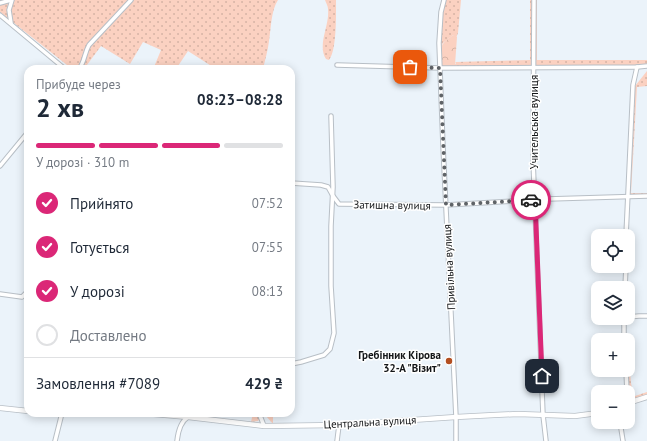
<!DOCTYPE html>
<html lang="uk">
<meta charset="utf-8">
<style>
body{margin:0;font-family:"PT Sans",sans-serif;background:#f6f6f7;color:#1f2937;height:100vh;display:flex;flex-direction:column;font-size:15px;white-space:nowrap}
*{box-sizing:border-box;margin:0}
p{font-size:13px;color:#747a83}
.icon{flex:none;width:22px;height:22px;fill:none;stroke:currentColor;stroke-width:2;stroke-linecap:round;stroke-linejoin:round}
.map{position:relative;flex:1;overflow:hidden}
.side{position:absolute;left:24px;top:65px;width:271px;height:352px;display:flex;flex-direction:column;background:#fff;border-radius:12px;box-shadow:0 2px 10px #0003}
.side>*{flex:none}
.tools{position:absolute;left:591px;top:229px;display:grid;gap:8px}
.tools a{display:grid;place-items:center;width:44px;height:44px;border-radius:8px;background:#fff;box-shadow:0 2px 10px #0003;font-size:20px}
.pin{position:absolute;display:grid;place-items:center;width:34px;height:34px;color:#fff;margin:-17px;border-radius:8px;box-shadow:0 2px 6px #0006}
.courier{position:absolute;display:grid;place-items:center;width:40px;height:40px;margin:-20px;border:3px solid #db2777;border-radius:50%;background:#fff;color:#222;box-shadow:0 1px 5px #0007}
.overview em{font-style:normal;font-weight:700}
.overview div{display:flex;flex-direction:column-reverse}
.overview{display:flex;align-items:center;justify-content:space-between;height:68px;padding:0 12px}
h1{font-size:26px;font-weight:700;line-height:30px}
.bar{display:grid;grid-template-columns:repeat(4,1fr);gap:6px 4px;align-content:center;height:48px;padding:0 12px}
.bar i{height:5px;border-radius:3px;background:#e0e1e3}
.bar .on{background:#db2777}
.bar p{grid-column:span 4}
.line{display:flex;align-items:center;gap:10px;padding:0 12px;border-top:1px solid #e0e1e3}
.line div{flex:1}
ol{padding:0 12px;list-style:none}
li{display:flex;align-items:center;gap:12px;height:44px}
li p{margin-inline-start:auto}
li .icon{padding:4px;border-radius:50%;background:#db2777;color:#fff;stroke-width:4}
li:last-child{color:#747a83}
li i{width:22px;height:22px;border:2px solid #e0e1e3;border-radius:50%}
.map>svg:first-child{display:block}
.grass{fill:url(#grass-dots)}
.forest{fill:url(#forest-crowns)}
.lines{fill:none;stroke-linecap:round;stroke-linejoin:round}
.minor-casing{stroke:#b8bfc6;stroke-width:5.5}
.tertiary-casing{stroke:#b8bfc6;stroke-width:6}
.minor{stroke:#fff;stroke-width:3.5}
.tertiary{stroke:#fff;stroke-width:4.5}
.done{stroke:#5f6367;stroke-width:4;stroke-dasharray:0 7.2}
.route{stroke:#db2777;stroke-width:5}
.poi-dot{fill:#b34e20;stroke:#fff;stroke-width:1.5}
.labels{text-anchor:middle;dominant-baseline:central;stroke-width:3;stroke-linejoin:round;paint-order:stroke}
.street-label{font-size:11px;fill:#141618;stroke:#fff}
.poi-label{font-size:11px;font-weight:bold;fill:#141618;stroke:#fff;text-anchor:end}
</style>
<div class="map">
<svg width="647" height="441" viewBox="0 0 647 441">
<defs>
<pattern id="grass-dots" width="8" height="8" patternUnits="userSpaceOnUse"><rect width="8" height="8" fill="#fbd1c1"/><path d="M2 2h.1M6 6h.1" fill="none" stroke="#d6b3a5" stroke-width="1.8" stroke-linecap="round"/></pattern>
<pattern id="forest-crowns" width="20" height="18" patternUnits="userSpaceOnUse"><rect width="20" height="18" fill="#fbd1c1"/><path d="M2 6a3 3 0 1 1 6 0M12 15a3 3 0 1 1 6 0" fill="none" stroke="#d6b3a5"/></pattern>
</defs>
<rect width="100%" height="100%" fill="#ebf3fa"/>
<g class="grass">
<path d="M 0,0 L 278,0 C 271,10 271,29 269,41 C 268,50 265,60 263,69 L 216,69 L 188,51 L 176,69 L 158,69 L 154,67 L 161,50 L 143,42 L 130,64 L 101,46 L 84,69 L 72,69 L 0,12 Z"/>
<path d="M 325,0 L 336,0 C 336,14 337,50 329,60 L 326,59 C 317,44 330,25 328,9 C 328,6 326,3 325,0 Z"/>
<path d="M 446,0 L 461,0 L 458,33 L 456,38 L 453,35 L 443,43 L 440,50 L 443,8 Z"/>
<path d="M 530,0 L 532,0 L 532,66 L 454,66 L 456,63 L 455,62 L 530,60 Z"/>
<path d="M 535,0 L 537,0 L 537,60 L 647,60 L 647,64 L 639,65 L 536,65 Z"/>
<path d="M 647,71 L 647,86 L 637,87 L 631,193 L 647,193 L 647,194 L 630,195 L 634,88 L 635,86 Z"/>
<path d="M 628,350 L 631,383 L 633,394 L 635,396 L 647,392 L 647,396 L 635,399 L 630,396 C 626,384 628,364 628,350 Z"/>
<path d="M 253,413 L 273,413 L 273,424 L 266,416 L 262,416 L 258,421 L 251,422 Z"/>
</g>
<path class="forest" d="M 453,35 L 457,37 L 455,65 L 454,66 L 442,66 C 441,62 441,60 440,56 C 440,44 444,42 453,35 Z"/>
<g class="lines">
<g class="minor-casing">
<g id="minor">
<path d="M 444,0 L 441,12 L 439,43 L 443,146 L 456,417 L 456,441"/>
<path d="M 534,0 L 533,159 L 543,415 L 546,441"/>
<path d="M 0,3 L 11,0"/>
<path d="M 0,15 L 65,69"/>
<path d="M 11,23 L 9,10 L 12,0"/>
<path d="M 337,65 L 440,68 L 637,67 L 647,66"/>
<path d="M 79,69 C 85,61 84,54 89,45 L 131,0"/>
<path d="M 0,166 L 28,132"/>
<path d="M 291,183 L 321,185 L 328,187 L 333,196 L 339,204 L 446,205 L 548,199 L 647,196"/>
<path d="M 626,236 L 633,85 L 637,67"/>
<path d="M 625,288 L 626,266"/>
<path d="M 0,294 L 22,297 L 28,291"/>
<path d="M 628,317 L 639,316 L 647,316"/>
<path d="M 624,340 L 624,318"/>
<path d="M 291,364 L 301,362 L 324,355 L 330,349 L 334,333 L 331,286 L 331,226 L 333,187 L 331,116"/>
<path d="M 626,370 L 627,392"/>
<path d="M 628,395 L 629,402"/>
<path d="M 259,413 L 264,426"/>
<path d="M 620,422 L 623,441"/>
<path d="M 55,441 L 62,413"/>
<path d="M 177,441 C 178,432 180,422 188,417"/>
<path d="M 337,441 L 339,425"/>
</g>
</g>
<g class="tertiary-casing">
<g id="tertiary">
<path d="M 628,403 L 647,397"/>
<path d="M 0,408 L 28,411"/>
<path d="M 142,413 L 188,417 L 264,426 L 339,425 L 456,417 L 494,415 L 518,414 L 575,416 L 598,413"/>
</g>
</g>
<use href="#minor" class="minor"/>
<use href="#tertiary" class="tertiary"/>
</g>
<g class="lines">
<path class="done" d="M 410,67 L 440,68 L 446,205 L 531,200"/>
<path class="route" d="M 531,200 L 535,200 L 542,376"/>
</g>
<circle class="poi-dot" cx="449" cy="361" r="4"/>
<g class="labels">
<g class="street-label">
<text transform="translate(534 122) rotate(-90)">Учительська вулиця</text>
<text transform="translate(392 205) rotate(1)">Затишна вулиця</text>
<text transform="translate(449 267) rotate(-93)">Привільна вулиця</text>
<text transform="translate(370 422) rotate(-3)">Центральна вулиця</text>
</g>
<g class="poi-label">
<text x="441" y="355">Гребінник Кірова<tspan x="441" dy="13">32-А "Візит"</tspan></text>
</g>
</g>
</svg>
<div class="tools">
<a><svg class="icon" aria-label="locate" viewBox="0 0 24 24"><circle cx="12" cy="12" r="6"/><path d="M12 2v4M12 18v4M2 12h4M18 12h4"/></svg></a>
<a><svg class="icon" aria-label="layers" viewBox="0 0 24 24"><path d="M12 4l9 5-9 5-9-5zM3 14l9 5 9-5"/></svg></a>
<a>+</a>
<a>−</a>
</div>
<div class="pin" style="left:410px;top:67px;background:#ea580c"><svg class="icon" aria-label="bag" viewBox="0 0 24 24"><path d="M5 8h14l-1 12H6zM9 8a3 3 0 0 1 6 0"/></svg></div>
<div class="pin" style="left:542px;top:376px;background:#1f2937"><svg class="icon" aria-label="home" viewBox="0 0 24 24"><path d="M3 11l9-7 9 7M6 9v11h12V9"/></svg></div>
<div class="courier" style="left:531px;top:200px"><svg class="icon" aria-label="car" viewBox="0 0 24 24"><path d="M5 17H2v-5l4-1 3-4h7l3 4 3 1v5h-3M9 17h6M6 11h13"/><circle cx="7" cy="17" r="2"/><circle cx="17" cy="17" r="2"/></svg></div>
<section class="side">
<div class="overview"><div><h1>2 хв</h1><p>Прибуде через</p></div><em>08:23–08:28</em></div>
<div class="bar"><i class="on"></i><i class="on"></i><i class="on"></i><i></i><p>У дорозі · 310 m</p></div>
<ol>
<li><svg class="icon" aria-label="check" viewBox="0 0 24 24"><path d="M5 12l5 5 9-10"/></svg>Прийнято<p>07:52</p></li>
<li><svg class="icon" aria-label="check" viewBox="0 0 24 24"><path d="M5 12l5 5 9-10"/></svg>Готується<p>07:55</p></li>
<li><svg class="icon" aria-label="check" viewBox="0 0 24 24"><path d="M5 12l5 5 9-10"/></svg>У дорозі<p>08:13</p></li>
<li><i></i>Доставлено</li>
</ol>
<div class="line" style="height:52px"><div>Замовлення #7089</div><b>429 ₴</b></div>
</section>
</div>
